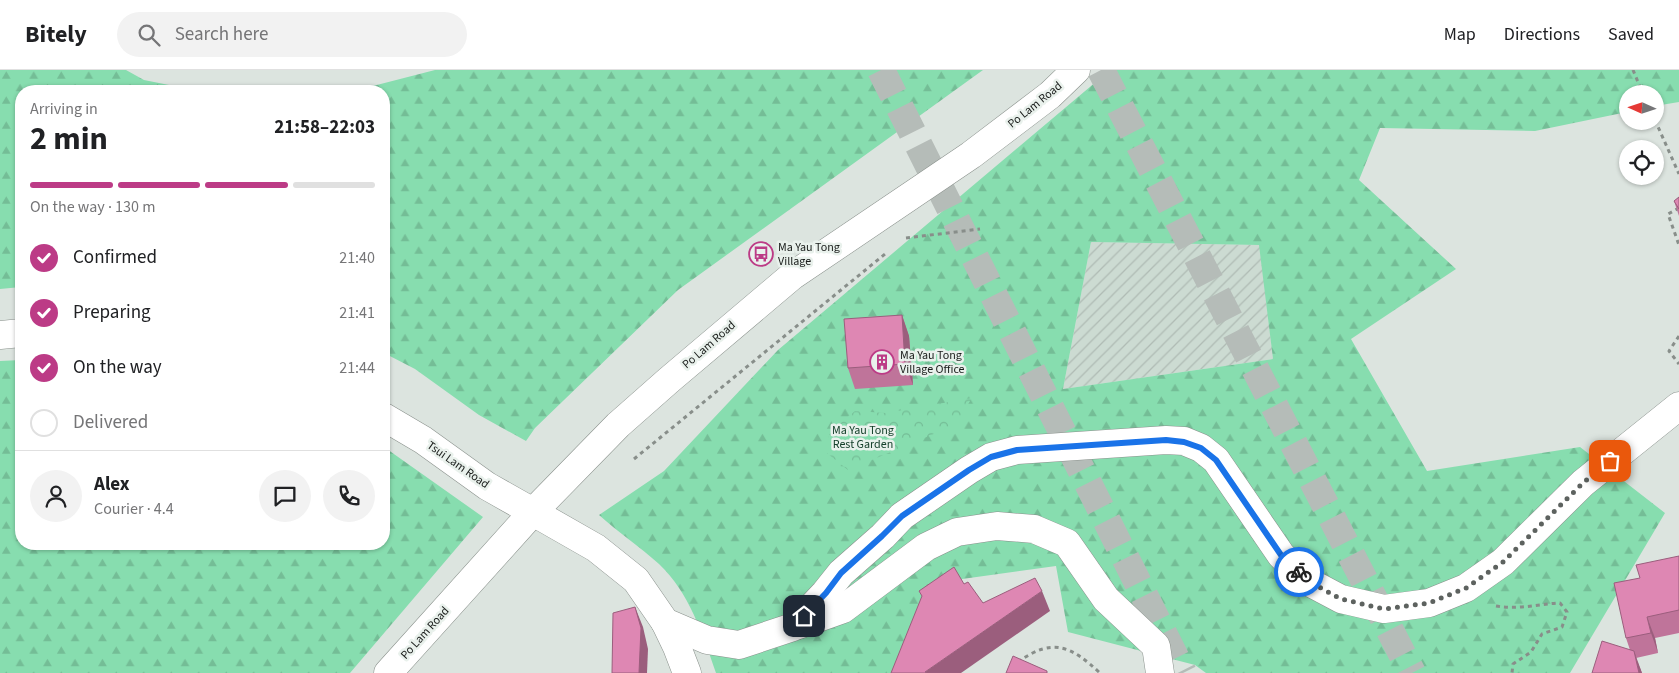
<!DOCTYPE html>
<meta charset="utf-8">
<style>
body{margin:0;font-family:"Source Sans 3",sans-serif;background:#f2f2f2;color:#202124;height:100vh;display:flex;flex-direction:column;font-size:19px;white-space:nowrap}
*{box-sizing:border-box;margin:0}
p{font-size:16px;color:#757577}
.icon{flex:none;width:28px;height:28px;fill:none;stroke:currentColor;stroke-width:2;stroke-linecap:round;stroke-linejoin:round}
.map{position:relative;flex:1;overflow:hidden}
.drawer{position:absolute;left:15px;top:15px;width:375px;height:465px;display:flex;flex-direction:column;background:#fff;border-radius:20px;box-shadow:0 1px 4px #0004}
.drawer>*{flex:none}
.needle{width:32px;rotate:273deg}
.controls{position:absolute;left:1619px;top:15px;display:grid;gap:10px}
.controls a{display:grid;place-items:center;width:45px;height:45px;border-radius:50%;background:#fff;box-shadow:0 1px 4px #0004;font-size:25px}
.pin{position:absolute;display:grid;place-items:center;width:42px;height:42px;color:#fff;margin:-21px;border-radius:10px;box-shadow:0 2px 8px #0006}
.courier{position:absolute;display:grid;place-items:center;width:50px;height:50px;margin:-25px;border:4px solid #1a73e8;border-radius:50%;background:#fff;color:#222;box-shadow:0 1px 6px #0007}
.headline em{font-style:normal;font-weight:700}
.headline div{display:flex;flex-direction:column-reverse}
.headline{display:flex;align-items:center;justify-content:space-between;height:85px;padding:0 15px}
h1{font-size:32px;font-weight:700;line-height:38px}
.bar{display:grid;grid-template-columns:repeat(4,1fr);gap:8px 5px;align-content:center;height:60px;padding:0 15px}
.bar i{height:6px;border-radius:4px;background:#e0e0e0}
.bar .active{background:#bc3b86}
.bar p{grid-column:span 4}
.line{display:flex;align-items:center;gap:12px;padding:0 15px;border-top:1px solid #e0e0e0}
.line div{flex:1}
.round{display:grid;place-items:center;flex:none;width:52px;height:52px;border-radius:26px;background:#f2f2f2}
ol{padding:0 15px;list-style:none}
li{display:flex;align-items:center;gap:15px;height:55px}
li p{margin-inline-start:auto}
li .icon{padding:5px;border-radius:50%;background:#bc3b86;color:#fff;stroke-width:4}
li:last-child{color:#757577}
li i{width:28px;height:28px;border:2px solid #e0e0e0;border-radius:50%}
header{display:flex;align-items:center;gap:30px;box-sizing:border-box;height:70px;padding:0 25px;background:#fff;border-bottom:1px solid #e0e0e0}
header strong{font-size:24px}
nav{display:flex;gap:28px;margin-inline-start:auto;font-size:18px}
.search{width:350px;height:45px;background:#f2f2f2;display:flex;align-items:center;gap:12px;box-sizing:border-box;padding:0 18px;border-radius:28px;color:#757577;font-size:19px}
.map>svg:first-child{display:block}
.industrial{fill:url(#industrial-furrows)}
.forest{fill:url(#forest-firs);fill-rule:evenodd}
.park{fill:url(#park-crowns)}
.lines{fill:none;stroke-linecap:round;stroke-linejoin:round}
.trunk-tunnel{stroke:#b5bcb8;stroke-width:28;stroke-dasharray:28 14;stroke-linecap:butt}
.minor-casing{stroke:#8a918c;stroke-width:29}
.tertiary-casing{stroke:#8a918c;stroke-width:29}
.primary-casing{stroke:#8a918c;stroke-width:29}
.path{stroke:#888e8a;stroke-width:3;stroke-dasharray:4 4;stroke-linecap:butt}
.minor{stroke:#fff;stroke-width:28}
.tertiary{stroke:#fff;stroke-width:28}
.primary{stroke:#fff;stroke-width:28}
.wall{fill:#bf749a}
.shaded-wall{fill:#9b5e7d}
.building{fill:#de87b3;stroke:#9b5e7d}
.done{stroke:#5d625f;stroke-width:5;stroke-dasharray:0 9}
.route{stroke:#1a73e8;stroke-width:6}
.labels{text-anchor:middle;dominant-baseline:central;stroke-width:5;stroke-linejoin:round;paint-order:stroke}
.street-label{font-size:12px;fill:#191c1a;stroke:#e9f1ec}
.poi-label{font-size:12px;fill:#191c1a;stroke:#e9f1ec;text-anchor:start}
.park-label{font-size:12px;fill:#15402b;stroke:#e9f1ec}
</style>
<header>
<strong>Bitely</strong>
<div class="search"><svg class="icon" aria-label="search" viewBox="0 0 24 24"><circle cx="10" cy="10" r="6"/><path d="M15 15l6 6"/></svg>Search here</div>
<nav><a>Map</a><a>Directions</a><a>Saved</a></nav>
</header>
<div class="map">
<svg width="1679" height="603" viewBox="0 0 1679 603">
<defs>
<pattern id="industrial-furrows" width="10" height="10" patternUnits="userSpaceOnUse" patternTransform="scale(1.25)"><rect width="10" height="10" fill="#ccdbd2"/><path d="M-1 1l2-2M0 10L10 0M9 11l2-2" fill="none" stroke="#afbbb4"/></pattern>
<pattern id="forest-firs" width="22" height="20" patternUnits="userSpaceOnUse" patternTransform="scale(1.25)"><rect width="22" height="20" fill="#87ddaf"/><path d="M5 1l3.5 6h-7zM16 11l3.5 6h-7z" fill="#74bd96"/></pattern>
<pattern id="park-crowns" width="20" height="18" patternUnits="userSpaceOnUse" patternTransform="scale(1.25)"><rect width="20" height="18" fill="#87ddaf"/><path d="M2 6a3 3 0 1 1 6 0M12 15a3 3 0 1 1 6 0" fill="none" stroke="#74bd96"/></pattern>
</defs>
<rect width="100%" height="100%" fill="#dce4df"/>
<path class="industrial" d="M 1091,172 L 1260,175 L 1273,289 L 1063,319 Z"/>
<g class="forest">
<path d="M 0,0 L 126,0 L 144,10 L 199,21 L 21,21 L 21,217 L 0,219 Z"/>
<path d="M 435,0 L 983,0 L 678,220 L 535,358 L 526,371 L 479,345 L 415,299 L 384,283 L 384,21 L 328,21 L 369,17 Z"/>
<path d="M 1110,0 L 1679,0 L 1679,32 L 1655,36 L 1655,24 L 1628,24 L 1627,42 L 1535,61 L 1380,58 L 1359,110 L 1456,199 L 1351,269 L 1427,401 L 1580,377 L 1665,443 L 1570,603 L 1206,603 L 1195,595 L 1068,562 L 1056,496 L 955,510 L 892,603 L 716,603 C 703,565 689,522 659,494 C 640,477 618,462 599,445 L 664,401 L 778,280 ZM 1091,172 L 1259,175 L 1273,289 L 1063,319 Z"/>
<path d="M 21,290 L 21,474 L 384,474 L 384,377 L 483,447 L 350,603 L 0,603 L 0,291 Z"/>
</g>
<path class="park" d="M 972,328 L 955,355 L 848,400 L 823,380 L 831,361 L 855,341 L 886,343 Z"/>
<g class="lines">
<g class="trunk-tunnel">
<path d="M 881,0 L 1183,603"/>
<path d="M 1101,0 L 1412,603"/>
</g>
<g class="minor-casing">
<g id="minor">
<path d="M 533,442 L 596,478 L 636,510 L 665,552 L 707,570 L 739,575 L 793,557 L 825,523 L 841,503 L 883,466 L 902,446 L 969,400 L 991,387 L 1017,380 L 1166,370 L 1184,371 L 1201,378 L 1216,390 L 1281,485 L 1307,511 L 1341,529 L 1384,539 L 1429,533 L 1466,518 L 1503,492 L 1583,413 L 1679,336"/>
<path d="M 665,552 L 677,577 L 687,603"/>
<path d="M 798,555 L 843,539 L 926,477 L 957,462 L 997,456 L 1034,459 L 1067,473 L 1106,529 L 1156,576 L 1160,603"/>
</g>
</g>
<g class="tertiary-casing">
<g id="tertiary">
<path d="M 0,265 L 21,263"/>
<path d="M 384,347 L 423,370 L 487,416 L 533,442"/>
</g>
</g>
<g class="primary-casing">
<path id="primary" d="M 388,603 L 533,442 L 618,355 L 669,310 L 792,206 L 971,85 L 1050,25 L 1076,0"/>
</g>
<g class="path">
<path d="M 1633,0 L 1643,24"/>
<path d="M 1655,50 L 1679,104"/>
<path d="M 1679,138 L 1668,144 L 1679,175"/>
<path d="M 906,168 L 980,159"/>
<path d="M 1679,266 L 1669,281 L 1679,294"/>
<path d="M 634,389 L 885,184"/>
<path d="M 1496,536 C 1518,540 1538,534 1560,533 L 1567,542 L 1562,557 L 1542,564 L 1531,582 L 1513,594 L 1512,603"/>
<path d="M 1018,592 C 1053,567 1071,576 1100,603"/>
</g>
<use href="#minor" class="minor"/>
<use href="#tertiary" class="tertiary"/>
<use href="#primary" class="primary"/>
</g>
<g class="wall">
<path d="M 1679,127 L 1679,146 L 1674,131 Z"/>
<path d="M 902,245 L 909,266 L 913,315 L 855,319 L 848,298 Z"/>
<path d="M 1679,486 L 1679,563 L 1655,568 L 1658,583 L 1636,588 L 1642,603 L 1592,603 L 1630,580 L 1626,568 L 1640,508 Z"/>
</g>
<g class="shaded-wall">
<path d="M 902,245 L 909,266 L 913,315 L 905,294 Z"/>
<path d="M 1042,521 L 1050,541 L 961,603 L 926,603 L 925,602 Z"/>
<path d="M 635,537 L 643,557 L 648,579 L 647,603 L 639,603 Z"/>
<path d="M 1647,547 L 1655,568 L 1658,583 L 1651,563 Z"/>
<path d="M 1634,581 L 1642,603 L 1639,603 Z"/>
</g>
<g class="building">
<path d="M 1679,127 L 1679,139 L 1674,131 Z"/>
<path d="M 902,245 L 905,294 L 848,298 L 844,249 Z"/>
<path d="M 1679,486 L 1679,540 L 1647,547 L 1651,563 L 1626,568 L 1614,513 L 1640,508 L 1636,495 Z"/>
<path d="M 954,497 L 964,514 L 968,512 L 983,533 L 1035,508 L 1042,521 L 925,602 L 927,603 L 891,603 L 922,526 L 919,521 Z"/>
<path d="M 635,537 L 641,558 L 639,603 L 612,603 L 613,543 Z"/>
<path d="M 1602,571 L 1634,581 L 1639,603 L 1592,603 Z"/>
<path d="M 1013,586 L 1047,601 L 1047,603 L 1006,603 Z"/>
</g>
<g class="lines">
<path class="done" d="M 1299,502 L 1308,511 L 1341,529 L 1384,539 L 1429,533 L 1466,518 L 1503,492 L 1583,413 L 1610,391"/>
<path class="route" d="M 804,546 L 826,523 L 841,503 L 882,466 L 902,446 L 969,400 L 991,387 L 1017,380 L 1166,370 L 1184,372 L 1201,378 L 1216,390 L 1281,485 L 1299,502"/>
</g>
<defs>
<g id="bus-ring" transform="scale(1.25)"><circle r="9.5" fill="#e9f1ec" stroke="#bc3b86" stroke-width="1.5"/><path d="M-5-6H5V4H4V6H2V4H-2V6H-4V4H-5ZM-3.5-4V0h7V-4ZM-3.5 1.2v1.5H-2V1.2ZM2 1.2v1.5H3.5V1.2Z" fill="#bc3b86"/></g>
<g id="building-ring" transform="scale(1.25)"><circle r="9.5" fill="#e9f1ec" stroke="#bc3b86" stroke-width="1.5"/><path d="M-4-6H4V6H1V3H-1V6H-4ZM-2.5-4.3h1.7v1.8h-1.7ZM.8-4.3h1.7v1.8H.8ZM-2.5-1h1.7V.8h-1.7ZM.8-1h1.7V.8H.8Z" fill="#bc3b86"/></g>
</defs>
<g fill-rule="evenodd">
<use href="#bus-ring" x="761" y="184"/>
<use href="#building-ring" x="882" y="292"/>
</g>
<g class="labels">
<g class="street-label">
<text transform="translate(1035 35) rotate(-39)">Po Lam Road</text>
<text transform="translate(709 275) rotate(-41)">Po Lam Road</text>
<text transform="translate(458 395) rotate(35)">Tsui Lam Road</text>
<text transform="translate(425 563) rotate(-48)">Po Lam Road</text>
</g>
<g class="poi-label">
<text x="778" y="177">Ma Yau Tong<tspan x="778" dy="14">Village</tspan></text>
<text x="900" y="285">Ma Yau Tong<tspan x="900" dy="14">Village Office</tspan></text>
</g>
<g class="park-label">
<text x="863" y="360">Ma Yau Tong<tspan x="863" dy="14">Rest Garden</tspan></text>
</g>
</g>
</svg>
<div class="controls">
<a><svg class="needle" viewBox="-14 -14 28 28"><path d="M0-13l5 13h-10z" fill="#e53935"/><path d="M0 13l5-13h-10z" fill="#757577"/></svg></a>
<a><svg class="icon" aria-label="locate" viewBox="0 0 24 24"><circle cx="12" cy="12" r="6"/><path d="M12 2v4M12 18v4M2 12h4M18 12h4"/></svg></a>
</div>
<div class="pin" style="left:1610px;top:391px;background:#ea580c"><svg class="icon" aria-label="bag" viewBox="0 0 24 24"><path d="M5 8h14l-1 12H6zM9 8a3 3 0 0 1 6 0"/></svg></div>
<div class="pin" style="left:804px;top:546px;background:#1f2937"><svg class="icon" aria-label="home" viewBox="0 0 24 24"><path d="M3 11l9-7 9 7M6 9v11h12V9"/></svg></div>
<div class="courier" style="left:1299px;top:502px"><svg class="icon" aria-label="bike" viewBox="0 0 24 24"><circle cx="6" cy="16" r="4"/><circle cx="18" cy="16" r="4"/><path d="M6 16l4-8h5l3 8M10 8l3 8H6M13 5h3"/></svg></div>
<section class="drawer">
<div class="headline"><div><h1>2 min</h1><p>Arriving in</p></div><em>21:58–22:03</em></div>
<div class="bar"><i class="active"></i><i class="active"></i><i class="active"></i><i></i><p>On the way · 130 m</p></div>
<ol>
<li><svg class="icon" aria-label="check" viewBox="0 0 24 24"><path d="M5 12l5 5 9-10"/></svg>Confirmed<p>21:40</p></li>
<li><svg class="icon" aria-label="check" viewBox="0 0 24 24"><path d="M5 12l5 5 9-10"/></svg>Preparing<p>21:41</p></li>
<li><svg class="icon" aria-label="check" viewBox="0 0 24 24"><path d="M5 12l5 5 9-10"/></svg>On the way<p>21:44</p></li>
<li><i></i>Delivered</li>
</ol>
<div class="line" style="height:90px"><a class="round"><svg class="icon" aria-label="person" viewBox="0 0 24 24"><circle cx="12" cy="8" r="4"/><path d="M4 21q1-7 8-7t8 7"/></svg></a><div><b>Alex</b><p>Courier · 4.4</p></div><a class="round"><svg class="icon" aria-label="chat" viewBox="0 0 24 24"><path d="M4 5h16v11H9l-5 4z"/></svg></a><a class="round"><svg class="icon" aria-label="phone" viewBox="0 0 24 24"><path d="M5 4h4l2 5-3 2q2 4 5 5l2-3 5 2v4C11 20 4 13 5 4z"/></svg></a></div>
</section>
</div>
